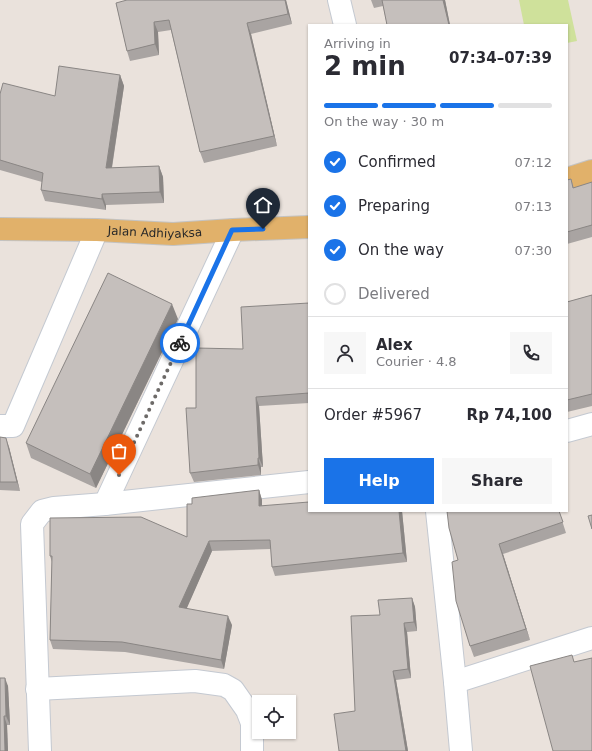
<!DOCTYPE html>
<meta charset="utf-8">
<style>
body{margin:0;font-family:"DejaVu Sans",sans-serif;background:#f7f7f7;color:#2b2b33;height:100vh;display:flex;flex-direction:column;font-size:15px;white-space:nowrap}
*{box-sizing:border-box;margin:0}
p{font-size:13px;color:#7c7c81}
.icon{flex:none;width:22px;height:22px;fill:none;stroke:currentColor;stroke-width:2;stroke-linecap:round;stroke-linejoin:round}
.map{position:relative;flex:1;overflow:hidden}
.sheet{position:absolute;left:308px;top:24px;width:260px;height:488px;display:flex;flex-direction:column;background:#fff;border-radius:0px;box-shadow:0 1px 3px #0004}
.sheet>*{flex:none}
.controls{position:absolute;left:252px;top:695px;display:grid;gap:8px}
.controls a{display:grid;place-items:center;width:44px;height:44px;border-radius:0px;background:#fff;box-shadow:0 1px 3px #0004;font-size:20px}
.pin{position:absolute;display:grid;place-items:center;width:34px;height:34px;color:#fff;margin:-41px -17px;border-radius:50% 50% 50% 0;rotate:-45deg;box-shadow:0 0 4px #0007}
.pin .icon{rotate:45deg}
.courier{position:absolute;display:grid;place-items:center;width:40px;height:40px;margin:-20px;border:3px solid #1a73e8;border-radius:50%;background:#fff;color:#222;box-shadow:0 1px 5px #0007}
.head em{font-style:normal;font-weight:600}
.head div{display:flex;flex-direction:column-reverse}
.head{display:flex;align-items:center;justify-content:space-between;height:68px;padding:0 16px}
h1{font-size:26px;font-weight:600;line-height:30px}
.bar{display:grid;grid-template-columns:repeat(4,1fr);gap:6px 4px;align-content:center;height:48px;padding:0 16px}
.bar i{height:5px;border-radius:3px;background:#e1e1e2}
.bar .selected{background:#1a73e8}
.bar p{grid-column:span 4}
.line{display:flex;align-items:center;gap:10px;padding:0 16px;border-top:1px solid #e1e1e2}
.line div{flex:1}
.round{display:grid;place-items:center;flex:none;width:42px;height:42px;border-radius:0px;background:#f7f7f7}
ol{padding:0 16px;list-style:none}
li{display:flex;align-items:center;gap:12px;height:44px}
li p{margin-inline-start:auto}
li .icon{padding:4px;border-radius:50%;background:#1a73e8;color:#fff;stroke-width:4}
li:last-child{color:#7c7c81}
li i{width:22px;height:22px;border:2px solid #e1e1e2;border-radius:50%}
.button{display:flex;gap:8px;margin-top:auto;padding:8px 16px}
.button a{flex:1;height:46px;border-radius:0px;background:#1a73e8;color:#fff;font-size:16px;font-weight:600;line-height:46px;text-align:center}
.button a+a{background:#f7f7f7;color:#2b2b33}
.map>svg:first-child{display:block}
.pitch{fill:#cfe19b}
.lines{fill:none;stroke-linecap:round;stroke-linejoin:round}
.minor-casing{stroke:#c4c9d1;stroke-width:24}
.major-casing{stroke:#c3c3c3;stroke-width:24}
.minor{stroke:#fff;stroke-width:22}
.major{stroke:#e1b16a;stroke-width:22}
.wall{fill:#a9a4a2}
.shaded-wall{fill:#8a8684}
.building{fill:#c5bfbc;stroke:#8a8684}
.done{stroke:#6d6a68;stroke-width:4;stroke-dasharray:0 7.2}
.route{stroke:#1a73e8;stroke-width:5}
.labels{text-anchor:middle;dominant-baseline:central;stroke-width:3;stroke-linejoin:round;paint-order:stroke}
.street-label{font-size:12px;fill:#292929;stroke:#fff}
</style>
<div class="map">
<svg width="592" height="751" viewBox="0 0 592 751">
<rect width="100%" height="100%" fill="#eae2dc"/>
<path class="pitch" d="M 519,0 L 568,0 L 577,41 L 567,43 L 567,25 L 524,25 Z"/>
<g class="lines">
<g class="minor-casing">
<g id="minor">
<path d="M 339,0 L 345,25"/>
<path d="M 0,426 L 13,426 L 97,230"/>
<path d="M 567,431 L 592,424"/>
<path d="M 105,504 L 233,230"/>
<path d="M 437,511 L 455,682 L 461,751"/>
<path d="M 455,682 L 592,638"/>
<path d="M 37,689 L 195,681 L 224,685 L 233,690 L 247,710 L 252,723 L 252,751"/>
<path d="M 40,751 L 32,524 L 42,511 L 54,508 L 105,504 L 309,482"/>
</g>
</g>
<g class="major-casing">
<g id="major">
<path d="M 567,179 L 592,171"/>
<path id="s1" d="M 0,229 L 97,230 L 173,234 L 233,230 L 309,227"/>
</g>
</g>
<use href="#minor" class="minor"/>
<use href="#major" class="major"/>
</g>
<g class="wall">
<path d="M 286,0 L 292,24 L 251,34 L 277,146 L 204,163 L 200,152 L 171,30 L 158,32 L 159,55 L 130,61 L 127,51 L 116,3 Z"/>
<path d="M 371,0 L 445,0 L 450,25 L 387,25 L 383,6 L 374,8 Z"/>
<path d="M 120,75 L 124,86 L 112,168 L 159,166 L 163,177 L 164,203 L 106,205 L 106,210 L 45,201 L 41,190 L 42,182 L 0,170 L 0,94 L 55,96 Z"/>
<path d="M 571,179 L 574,188 L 592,182 L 592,237 L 567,244 L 567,180 Z"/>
<path d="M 592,295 L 592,406 L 567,412 L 567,302 Z"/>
<path d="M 309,303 L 309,403 L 259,406 L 263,467 L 261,467 L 261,475 L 194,482 L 190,473 L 196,408 L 243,349 Z"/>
<path d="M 178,319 L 96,488 L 31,458 L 26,443 Z"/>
<path d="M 0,437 L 9,447 L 20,491 L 0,490 Z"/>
<path d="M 259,490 L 262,500 L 262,506 L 402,511 L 407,562 L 275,576 L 272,567 L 271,549 L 212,551 L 186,609 L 232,625 L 224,669 L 125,652 L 53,649 L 50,640 L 52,562 L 50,556 L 187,537 L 192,504 Z"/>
<path d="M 559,511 L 566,533 L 503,554 L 530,640 L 474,657 L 470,646 L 458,560 Z"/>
<path d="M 412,598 L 415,607 L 417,631 L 407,632 L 411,678 L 396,680 L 408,751 L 339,751 L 355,711 L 380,615 Z"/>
<path d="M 0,678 L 8,686 L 10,725 L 7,725 L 8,751 L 0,751 Z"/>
</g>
<g class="shaded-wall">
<path d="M 285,0 L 286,0 L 292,24 L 288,14 Z"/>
<path d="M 443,0 L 445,0 L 450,25 L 449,25 Z"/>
<path d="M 154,22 L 158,32 L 159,55 L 155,44 Z"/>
<path d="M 247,23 L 251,34 L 277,146 L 274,136 Z"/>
<path d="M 120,75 L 124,86 L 110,179 L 106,168 Z"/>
<path d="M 159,166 L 163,177 L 164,203 L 160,192 Z"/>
<path d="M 102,194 L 106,205 L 106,210 L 102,199 Z"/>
<path d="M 172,304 L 178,319 L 96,488 L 90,474 Z"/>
<path d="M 256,397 L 259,406 L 263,467 L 259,458 Z"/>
<path d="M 6,438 L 9,447 L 20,491 L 17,482 Z"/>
<path d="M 258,458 L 261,467 L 261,475 L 258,465 Z"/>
<path d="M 259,490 L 262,500 L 262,515 L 259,506 Z"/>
<path d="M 399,511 L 402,511 L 407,562 L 403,553 Z"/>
<path d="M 209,541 L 212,551 L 183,617 L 179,607 Z"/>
<path d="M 499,544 L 503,554 L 530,640 L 526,629 Z"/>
<path d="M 412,598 L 415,607 L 417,631 L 414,622 Z"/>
<path d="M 228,616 L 232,625 L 224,669 L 221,660 Z"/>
<path d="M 404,623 L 407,632 L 411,678 L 408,669 Z"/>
<path d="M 393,671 L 396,680 L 408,751 L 406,751 Z"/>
<path d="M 5,678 L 8,686 L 10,725 L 6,716 Z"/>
<path d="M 4,716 L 7,725 L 8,751 L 5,751 Z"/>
</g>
<g class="building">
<path d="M 127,0 L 285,0 L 288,14 L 247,23 L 274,136 L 200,152 L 169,20 L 154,22 L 155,44 L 127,51 L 116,3 Z"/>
<path d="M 382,0 L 443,0 L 449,25 L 387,25 Z"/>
<path d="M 59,66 L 120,75 L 106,168 L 159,166 L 160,192 L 102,194 L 102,199 L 41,190 L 43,173 L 0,160 L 0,94 L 3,83 L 55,96 Z"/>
<path d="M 571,179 L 573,188 L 592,182 L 592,225 L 567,232 L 567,180 Z"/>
<path d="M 108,273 L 172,304 L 90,474 L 26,443 Z"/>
<path d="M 592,295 L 592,394 L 567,400 L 567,302 Z"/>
<path d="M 309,303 L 309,393 L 256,397 L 259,458 L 258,458 L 258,465 L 190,473 L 186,408 L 196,408 L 196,348 L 243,349 L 241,307 Z"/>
<path d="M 0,437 L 6,438 L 17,482 L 0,482 Z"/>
<path d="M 259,490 L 259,506 L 309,502 L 309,511 L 399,511 L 403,553 L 272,567 L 270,540 L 209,541 L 179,607 L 228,616 L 221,660 L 122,642 L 50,640 L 52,556 L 50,556 L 50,518 L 141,517 L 187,537 L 187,504 L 192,504 L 192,498 Z"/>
<path d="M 447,511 L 559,511 L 563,522 L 499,544 L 526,629 L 470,646 L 456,601 L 452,562 L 458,560 L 449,528 Z"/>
<path d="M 592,515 L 592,529 L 588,516 Z"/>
<path d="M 412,598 L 414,622 L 404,623 L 408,669 L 393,671 L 406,751 L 339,751 L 334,714 L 355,711 L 351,616 L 380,615 L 378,600 Z"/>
<path d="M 572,655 L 574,662 L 592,658 L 592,751 L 553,751 L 530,666 Z"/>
<path d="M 0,678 L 5,678 L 6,716 L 4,716 L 5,751 L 0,751 Z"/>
</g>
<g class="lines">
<path class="done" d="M 119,475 L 180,343"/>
<path class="route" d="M 180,343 L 232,230 L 263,229"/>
</g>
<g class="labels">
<g class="street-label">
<text stroke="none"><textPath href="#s1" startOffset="155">Jalan Adhiyaksa</textPath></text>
</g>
</g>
</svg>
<div class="controls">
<a><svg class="icon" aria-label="locate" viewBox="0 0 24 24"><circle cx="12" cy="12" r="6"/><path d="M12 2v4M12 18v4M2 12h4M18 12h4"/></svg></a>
</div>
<div class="pin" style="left:119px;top:475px;background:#ea580c"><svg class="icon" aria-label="bag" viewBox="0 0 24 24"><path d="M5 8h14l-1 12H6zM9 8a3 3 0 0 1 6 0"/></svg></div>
<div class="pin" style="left:263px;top:229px;background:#1f2937"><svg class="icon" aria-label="home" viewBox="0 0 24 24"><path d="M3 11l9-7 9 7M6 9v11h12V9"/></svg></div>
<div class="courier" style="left:180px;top:343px"><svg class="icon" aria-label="bike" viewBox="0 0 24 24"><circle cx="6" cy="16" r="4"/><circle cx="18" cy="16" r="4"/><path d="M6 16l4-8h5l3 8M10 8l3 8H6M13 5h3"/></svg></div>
<section class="sheet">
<div class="head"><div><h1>2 min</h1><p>Arriving in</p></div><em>07:34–07:39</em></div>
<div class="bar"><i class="selected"></i><i class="selected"></i><i class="selected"></i><i></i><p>On the way · 30 m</p></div>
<ol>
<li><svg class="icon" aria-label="check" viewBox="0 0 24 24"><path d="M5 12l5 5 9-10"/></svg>Confirmed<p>07:12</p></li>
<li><svg class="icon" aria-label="check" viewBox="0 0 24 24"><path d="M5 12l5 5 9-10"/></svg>Preparing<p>07:13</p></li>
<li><svg class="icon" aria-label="check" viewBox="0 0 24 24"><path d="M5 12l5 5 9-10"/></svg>On the way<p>07:30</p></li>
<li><i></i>Delivered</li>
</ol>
<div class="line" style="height:72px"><a class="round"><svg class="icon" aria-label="person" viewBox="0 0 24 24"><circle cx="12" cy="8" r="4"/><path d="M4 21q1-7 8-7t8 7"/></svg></a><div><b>Alex</b><p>Courier · 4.8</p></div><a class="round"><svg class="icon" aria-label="phone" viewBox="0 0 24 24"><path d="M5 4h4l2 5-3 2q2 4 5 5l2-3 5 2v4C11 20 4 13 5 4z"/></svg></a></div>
<div class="line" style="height:52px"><div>Order #5967</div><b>Rp 74,100</b></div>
<div class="button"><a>Help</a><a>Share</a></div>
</section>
</div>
